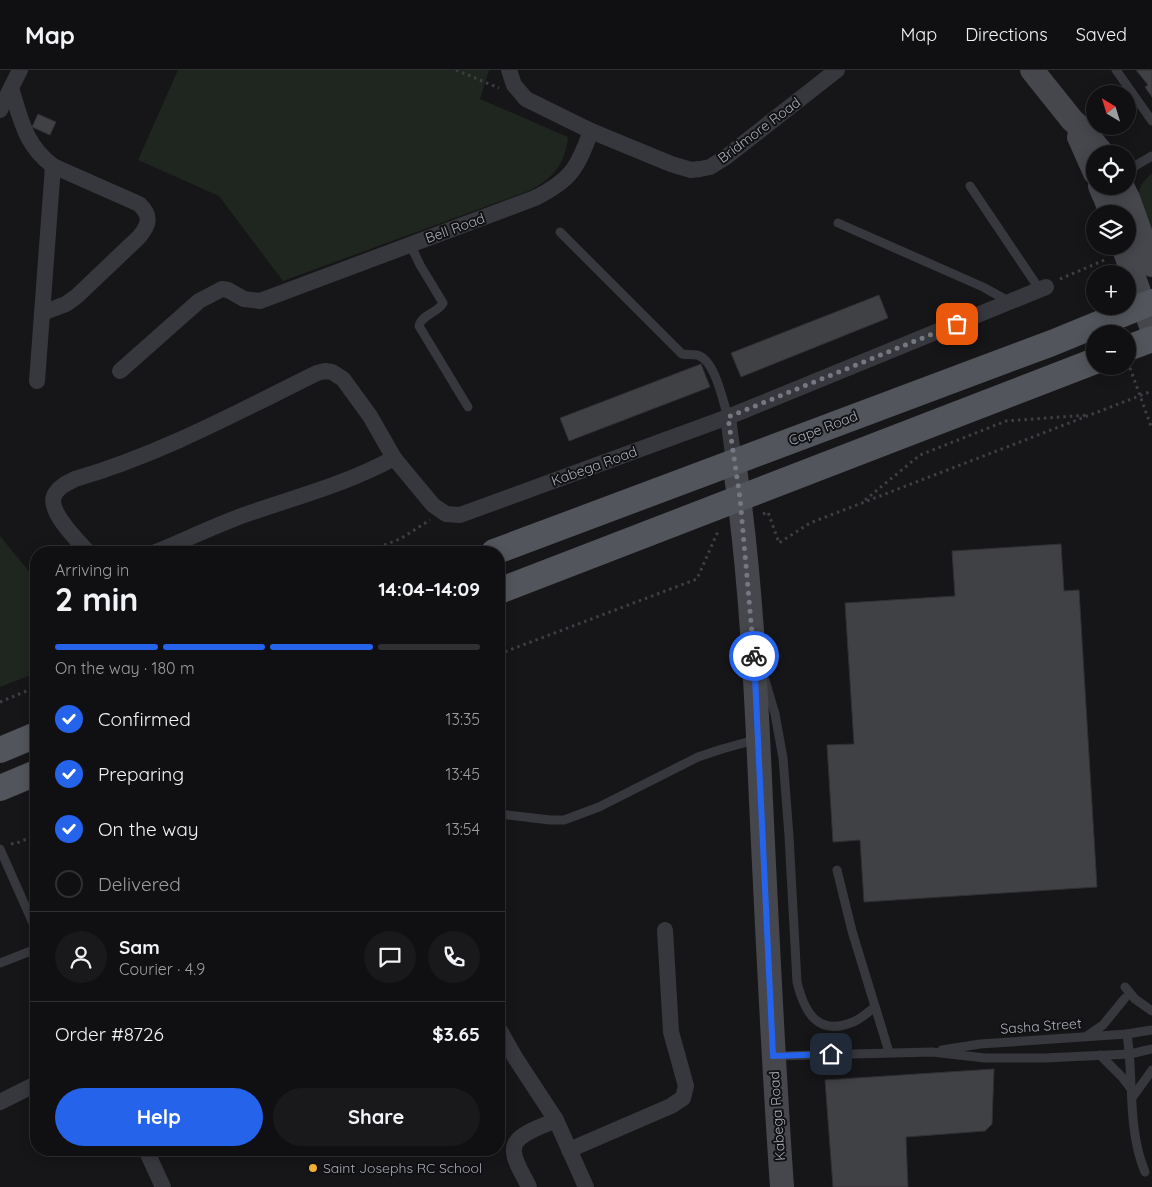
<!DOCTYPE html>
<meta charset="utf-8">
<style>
body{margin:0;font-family:Quicksand,sans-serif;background:#19191b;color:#f1f3f6;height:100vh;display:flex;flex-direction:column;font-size:19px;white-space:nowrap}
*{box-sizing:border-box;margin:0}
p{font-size:16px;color:#9c9d9f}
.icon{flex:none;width:28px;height:28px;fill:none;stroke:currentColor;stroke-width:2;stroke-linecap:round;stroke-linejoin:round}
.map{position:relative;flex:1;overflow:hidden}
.details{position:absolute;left:30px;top:476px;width:475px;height:610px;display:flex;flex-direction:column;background:#101012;border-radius:20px;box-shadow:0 2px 12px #0003,0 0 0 1px #303032}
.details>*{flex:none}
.needle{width:32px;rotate:322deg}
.fabs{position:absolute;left:1086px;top:15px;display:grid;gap:10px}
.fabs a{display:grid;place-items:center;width:50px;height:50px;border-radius:50%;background:#101012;box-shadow:0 2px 12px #0003,0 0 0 1px #303032;font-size:25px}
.pin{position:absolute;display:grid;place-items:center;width:42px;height:42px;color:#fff;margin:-21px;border-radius:10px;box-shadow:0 2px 8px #0006}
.courier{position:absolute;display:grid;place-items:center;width:50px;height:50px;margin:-25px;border:4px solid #2563eb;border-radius:50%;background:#fff;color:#222;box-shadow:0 1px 6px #0007}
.summary em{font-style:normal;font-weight:700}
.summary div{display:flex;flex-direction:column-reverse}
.summary{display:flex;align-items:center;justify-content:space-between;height:85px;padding:0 25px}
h1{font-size:32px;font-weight:700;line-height:38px}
.bar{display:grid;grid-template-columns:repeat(4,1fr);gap:8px 5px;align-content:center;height:60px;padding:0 25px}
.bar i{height:6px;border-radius:4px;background:#303032}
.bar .active{background:#2563eb}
.bar p{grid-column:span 4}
.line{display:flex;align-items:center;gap:12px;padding:0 25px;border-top:1px solid #303032}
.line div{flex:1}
.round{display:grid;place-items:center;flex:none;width:52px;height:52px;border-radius:26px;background:#19191b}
ol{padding:0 25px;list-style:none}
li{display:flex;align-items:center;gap:15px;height:55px}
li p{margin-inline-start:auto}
li .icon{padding:5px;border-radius:50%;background:#2563eb;color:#fff;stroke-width:4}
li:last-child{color:#9c9d9f}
li i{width:28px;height:28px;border:2px solid #303032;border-radius:50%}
.button{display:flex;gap:10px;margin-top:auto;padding:10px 25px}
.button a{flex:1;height:58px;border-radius:30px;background:#2563eb;color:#fff;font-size:20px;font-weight:700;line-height:58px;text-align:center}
.button a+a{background:#19191b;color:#f1f3f6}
header{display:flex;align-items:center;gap:30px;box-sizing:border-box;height:70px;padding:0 25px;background:#101012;border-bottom:1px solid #303032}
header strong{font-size:24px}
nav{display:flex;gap:28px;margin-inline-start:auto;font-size:18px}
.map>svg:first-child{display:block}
.green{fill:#1e261f}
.building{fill:#404145;stroke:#303034}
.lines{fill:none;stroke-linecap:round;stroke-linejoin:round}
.path{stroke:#3d3f44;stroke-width:3;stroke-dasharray:2.5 4;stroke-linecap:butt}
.lane{stroke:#37383d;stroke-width:9}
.street{stroke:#37383d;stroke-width:16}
.secondary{stroke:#45474d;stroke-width:24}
.primary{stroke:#53555c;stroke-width:26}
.done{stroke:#757880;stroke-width:5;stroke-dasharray:0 9}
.route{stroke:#2563eb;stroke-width:6}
.poi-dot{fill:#f2b134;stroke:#111113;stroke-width:2}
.labels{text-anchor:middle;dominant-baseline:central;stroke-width:4;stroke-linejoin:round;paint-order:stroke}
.street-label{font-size:14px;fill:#a8adb8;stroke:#111113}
.poi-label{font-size:14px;fill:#a8adb8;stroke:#111113;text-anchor:start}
</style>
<header>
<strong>Map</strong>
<nav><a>Map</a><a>Directions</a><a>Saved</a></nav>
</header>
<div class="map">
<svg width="1152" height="1117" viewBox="0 0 1152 1117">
<rect width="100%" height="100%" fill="#161618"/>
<g class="green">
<path d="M 178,0 L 489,0 L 480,29 L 568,67 C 565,94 554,107 531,120 L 283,211 L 219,126 L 138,90 Z"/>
<path d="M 1152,103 L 1152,169 C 1147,154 1133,130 1141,115 C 1144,111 1148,107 1152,103 Z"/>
<path d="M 0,466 L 36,510 L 36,603 L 0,617 Z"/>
</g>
<g class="building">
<path d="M 1136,0 L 1152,0 L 1152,27 L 1145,17 L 1148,15 Z"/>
<path d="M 38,44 L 56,52 L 50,65 L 32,57 Z"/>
<path d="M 879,225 L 888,248 L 741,307 L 731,283 Z"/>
<path d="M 701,294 L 710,317 L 569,371 L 560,348 Z"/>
<path d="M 1061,474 L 1064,521 L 1079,520 L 1097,817 L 864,832 L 860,770 L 833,772 L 827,675 L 854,674 L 845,533 L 955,526 L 952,481 Z"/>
<path d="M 994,999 L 992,1054 L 985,1061 L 906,1067 L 908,1117 L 833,1117 L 825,1010 Z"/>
</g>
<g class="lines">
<g class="path">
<path d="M 456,0 L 499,18"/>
<path d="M 1060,209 L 1107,189"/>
<path d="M 1130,298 L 1152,359"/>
<path d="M 865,430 L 920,385 L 1006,351 L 1088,345"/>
<path d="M 763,444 L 768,442 L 779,473 L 810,453 L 1152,321"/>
<path d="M 366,482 L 400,469 L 430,450"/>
<path d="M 499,584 L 697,509 L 719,459"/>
<path d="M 0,632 L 36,617"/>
<path d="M 11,774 L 17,773 L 36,765"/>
</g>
<g class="lane">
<path d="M 1116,0 L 1152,51"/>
<path d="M 1128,100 L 1152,86"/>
<path d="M 970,116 L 1040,220"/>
<path d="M 838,153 L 983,217 L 1010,232"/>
<path d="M 560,162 L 682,284 C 687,285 692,284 697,285 C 715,289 723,332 728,347"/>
<path d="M 410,174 L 420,195 L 443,233 C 438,243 422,244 419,256 L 468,337"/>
<path d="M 765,610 L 775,644 L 783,688 L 789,766 L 797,912 C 804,941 817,967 853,952 C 861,949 868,942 875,937"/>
<path d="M 499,744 L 550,750 L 564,750 L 599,737 L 698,687 L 722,679 L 758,669"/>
<path d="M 0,779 L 36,860"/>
<path d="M 837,800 L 852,861 L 889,982"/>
<path d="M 0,893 L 36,879"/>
<path d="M 1125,917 L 1135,929 L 1152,941"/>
<path d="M 1127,964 C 1134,1009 1127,1059 1145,1102"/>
<path d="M 1087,966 L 1103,955 L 1125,928"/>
<path d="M 942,980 L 980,974 L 1127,964 L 1152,960"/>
<path d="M 1100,985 L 1122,1007 L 1132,1020"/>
<path d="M 775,986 L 932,982 L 985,988 L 1044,988 L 1130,984 L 1152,979"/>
<path d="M 1132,1028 L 1152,1000"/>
</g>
<g class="street">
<path d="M 509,0 L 514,15 L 526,29 L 591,61 L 671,94 L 691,100 L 700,99 L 710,97 L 726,87 L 837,0"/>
<path d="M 11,18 C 21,50 25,75 53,96 L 139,134 C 152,146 149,155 139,167 L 77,226 L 66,234 L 42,243"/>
<path d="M 0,40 L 20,0"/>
<path d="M 120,301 L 199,231 L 222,219 L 228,220 L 244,229 L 260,231 L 535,128 C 571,110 577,99 591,61"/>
<path d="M 37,311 L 53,96"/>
<path d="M 728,347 L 734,392"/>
<path d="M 88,482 C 78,471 48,442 54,426 C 58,417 67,413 75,409 C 161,384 238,342 317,303 L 325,301 L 332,302 L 343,309 L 370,346 L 394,388 L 433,435 L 446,444 L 460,445 L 728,347 L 1046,217"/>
<path d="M 156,482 C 185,470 214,456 244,445 C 295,427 347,414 394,388"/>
<path d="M 499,959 L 516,989 L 556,1050 L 586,1117"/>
<path d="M 0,1032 L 36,1014"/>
<path d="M 146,1080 L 163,1117"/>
<path d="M 569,1080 L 671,1036 L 683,1028 L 686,1016 L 671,962 L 665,860"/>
<path d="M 529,1117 C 524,1106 514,1092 514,1081 C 512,1064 544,1056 556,1050"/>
</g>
<g class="secondary">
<path d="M 1032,0 L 1072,50 L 1085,62 L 1103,84"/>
<path d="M 1079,67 L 1095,103"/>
<path d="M 1100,116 L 1112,144"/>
<path d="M 1122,116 L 1128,128 L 1152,195"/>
<path d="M 1123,176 L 1152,259"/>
<path d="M 734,392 C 751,504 756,618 761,731 C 767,860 773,989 782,1117"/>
</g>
<g class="primary">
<path d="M 1128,278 L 1152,269"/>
<path d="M 494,482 L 1052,273 L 1152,232"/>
<path d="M 499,521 L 1095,291"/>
<path d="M 0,680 L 36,665"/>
<path d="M 0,718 L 36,703"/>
</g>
</g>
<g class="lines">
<path class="done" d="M 754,586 L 740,428 L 728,347 L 957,254"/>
<path class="route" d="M 754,586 L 773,986 L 831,984"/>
</g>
<circle class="poi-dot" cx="313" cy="1098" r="5"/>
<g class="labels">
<g class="street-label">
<text transform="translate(759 60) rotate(-37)">Bridmore Road</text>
<text transform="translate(455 158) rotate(-20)">Bell Road</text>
<text transform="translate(823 358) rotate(-21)">Cape Road</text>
<text transform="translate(594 396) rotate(-20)">Kabega Road</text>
<text transform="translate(1041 956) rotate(-4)">Sasha Street</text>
<text transform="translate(777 1046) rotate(-94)">Kabega Road</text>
</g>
<g class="poi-label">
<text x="323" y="1098">Saint Josephs RC School</text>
</g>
</g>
</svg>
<div class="fabs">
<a><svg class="needle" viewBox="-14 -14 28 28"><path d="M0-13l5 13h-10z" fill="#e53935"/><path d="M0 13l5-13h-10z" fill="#9c9d9f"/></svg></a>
<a><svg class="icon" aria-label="locate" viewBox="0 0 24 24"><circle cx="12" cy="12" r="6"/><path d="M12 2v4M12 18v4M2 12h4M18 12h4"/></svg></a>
<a><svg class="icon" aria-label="layers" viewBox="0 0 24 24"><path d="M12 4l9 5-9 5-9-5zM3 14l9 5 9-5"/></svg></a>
<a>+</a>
<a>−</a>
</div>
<div class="pin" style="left:957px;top:254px;background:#ea580c"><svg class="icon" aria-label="bag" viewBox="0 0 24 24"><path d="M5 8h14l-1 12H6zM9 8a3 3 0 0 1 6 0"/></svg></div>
<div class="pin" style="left:831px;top:984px;background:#1f2937"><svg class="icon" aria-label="home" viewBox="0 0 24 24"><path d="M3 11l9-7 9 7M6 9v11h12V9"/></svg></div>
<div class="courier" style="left:754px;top:586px"><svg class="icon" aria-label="bike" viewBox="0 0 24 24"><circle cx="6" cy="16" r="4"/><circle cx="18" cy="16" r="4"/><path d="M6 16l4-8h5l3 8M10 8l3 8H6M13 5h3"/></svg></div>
<section class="details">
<div class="summary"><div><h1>2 min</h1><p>Arriving in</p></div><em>14:04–14:09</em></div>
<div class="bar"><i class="active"></i><i class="active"></i><i class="active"></i><i></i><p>On the way · 180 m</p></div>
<ol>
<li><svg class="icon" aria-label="check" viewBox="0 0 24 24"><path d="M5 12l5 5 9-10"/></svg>Confirmed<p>13:35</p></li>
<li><svg class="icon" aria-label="check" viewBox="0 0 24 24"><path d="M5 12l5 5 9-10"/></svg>Preparing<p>13:45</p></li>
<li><svg class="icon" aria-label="check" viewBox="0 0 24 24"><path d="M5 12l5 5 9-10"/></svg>On the way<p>13:54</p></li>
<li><i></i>Delivered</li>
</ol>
<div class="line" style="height:90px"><a class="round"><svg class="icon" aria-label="person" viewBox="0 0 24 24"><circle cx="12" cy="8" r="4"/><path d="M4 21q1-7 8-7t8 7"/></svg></a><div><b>Sam</b><p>Courier · 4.9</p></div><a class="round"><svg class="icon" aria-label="chat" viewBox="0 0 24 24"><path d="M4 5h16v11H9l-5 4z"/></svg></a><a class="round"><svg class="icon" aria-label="phone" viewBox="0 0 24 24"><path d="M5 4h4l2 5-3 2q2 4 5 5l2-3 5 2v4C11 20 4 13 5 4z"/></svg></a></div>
<div class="line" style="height:65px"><div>Order #8726</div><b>$3.65</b></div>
<div class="button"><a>Help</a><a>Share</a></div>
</section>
</div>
